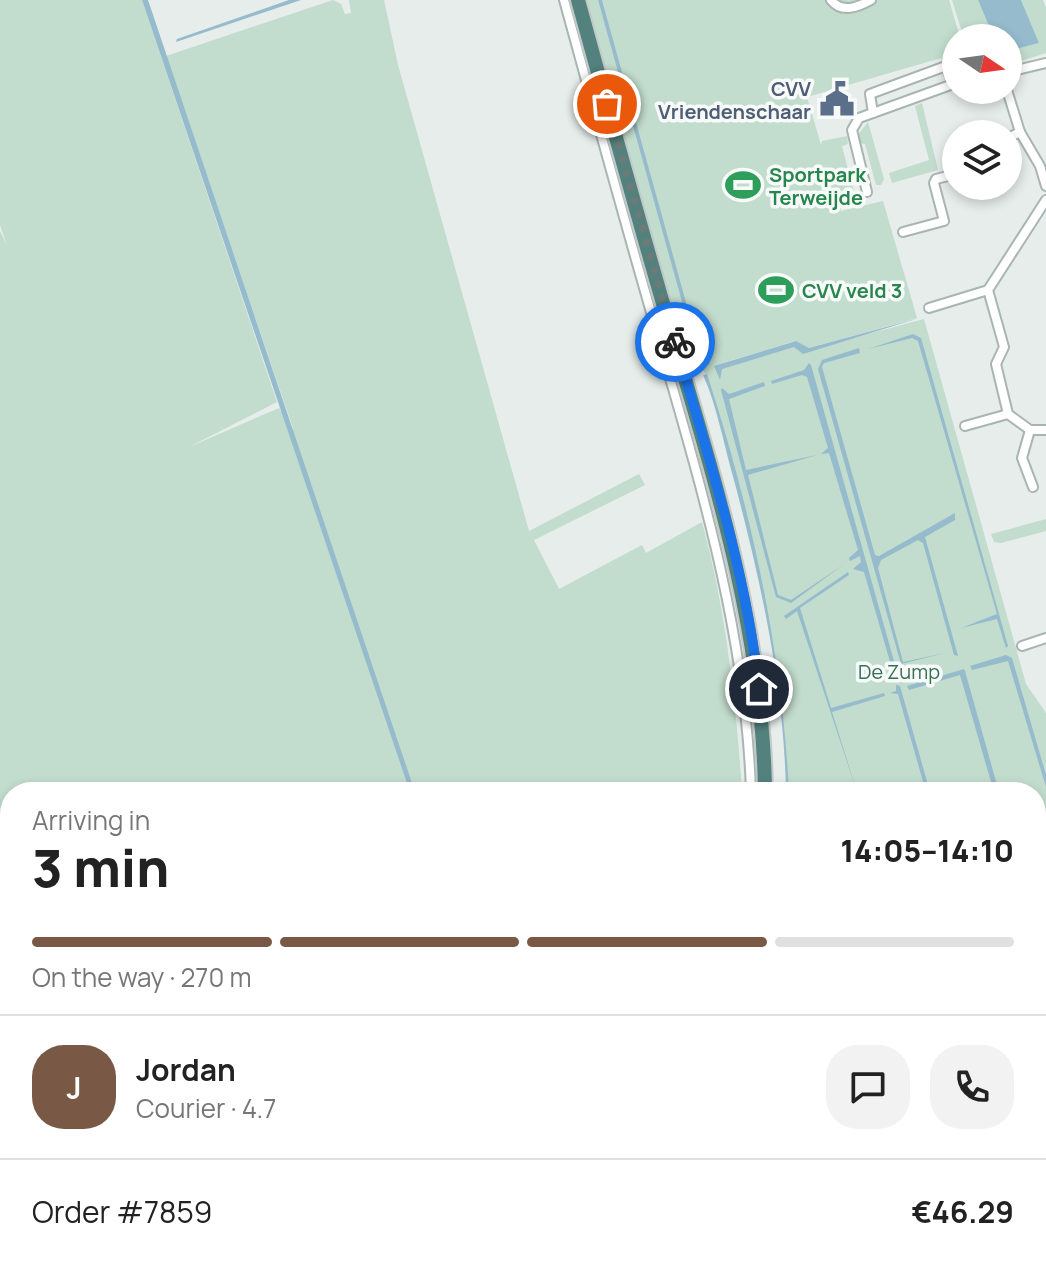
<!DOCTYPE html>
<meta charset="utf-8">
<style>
body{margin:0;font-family:Manrope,sans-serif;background:#f2f2f2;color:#222;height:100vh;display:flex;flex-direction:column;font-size:30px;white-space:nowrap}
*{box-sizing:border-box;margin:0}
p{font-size:26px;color:#767676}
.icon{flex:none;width:44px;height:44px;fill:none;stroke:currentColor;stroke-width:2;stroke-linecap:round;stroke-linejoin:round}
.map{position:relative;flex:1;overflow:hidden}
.details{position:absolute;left:0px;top:782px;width:1046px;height:498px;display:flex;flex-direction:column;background:#fff;border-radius:32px 32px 0 0;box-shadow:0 4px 12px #0003}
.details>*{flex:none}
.needle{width:52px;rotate:103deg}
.buttons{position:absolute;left:942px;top:24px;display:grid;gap:16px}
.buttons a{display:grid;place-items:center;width:80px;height:80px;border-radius:50%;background:#fff;box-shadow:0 4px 12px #0003;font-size:40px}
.pin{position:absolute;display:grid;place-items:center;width:68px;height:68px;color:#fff;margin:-34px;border:4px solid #fff;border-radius:50%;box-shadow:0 2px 8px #0007}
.courier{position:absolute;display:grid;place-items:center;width:80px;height:80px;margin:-40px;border:6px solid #1a73e8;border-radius:50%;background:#fff;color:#222;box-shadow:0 2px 10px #0007}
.headline em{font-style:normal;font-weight:800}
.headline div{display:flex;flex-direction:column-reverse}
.headline{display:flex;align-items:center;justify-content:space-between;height:136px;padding:0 32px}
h1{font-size:52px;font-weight:800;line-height:60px}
.bar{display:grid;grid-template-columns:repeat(4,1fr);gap:12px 8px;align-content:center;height:96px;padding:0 32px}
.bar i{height:10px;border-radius:6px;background:#e0e0e0}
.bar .current{background:#795945}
.bar p{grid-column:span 4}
.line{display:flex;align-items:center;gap:20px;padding:0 32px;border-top:2px solid #e0e0e0}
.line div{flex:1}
.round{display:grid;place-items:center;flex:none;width:84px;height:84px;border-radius:32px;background:#f2f2f2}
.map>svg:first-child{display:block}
.built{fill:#d4dddb}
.green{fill:#c2dccd}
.water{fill:#95bbcc}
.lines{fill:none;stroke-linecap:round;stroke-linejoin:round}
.minor-casing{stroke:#a9b5b3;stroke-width:12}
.trunk-casing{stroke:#c3c9c8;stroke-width:18}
.minor{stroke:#fff;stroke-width:8}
.trunk{stroke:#53827e;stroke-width:14}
.done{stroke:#6a7b79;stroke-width:8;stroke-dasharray:0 14.4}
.route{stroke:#1a73e8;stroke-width:10}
.labels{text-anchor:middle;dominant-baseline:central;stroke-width:7;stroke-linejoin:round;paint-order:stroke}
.service-label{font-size:20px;font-weight:bold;fill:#4e5e75;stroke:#f7faf9;text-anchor:end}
.leisure-label{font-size:20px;font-weight:bold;fill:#27864d;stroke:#f7faf9;text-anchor:start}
.park-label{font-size:20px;fill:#357055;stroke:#f7faf9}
</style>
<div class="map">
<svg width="1046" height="1279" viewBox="0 0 1046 1279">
<rect width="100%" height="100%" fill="#e6edeb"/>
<path class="built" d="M 710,1270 L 763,1270 L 754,1279 L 707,1279 Z"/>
<g class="green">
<path d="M 0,0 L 142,0 L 277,402 L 189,447 L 279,408 L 294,431 L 166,56 L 333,0 L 341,4 L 345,14 L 351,13 L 349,0 L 384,0 L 398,65 L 529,531 L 639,474 L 645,485 L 534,540 L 559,589 L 642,545 L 646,553 L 702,522 C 726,610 736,701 742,792 L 10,792 L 10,1170 L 0,1156 L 0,231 L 7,245 L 0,225 Z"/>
<path d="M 586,0 L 598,0 L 701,360 L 602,0 L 949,0 L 959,34 L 962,32 L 952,0 L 978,0 L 994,38 L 956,38 L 956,71 L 953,62 L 944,64 L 941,58 L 807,97 L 821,145 L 822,141 L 847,136 L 848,144 L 842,146 L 856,200 L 840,204 L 841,211 L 883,201 L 917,318 L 809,348 L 795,341 L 719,364 L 795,344 L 808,350 L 924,319 L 1026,684 L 1046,713 L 1046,825 L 1036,832 L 1036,792 L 789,792 L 781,699 L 759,570 L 706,375 L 676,323 Z"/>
<path d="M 1021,0 L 1043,0 L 1046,8 L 1046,53 L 1008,65 L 1008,51 L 1039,43 Z"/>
<path d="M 922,103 L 938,170 L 892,183 L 889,173 L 929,160 L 915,106 Z"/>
<path d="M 868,122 L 884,179 L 881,185 L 876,185 L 865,144 L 859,143 L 857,136 Z"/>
<path d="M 1046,519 L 1046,531 L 1001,543 L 994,542 L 991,534 Z"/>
<path d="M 1036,836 L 1046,852 L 1046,994 L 1036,1001 Z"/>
<path d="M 1036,1139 L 1046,1152 L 1046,1279 L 947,1279 L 940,1270 L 1036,1270 Z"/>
<path d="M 41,1270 L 427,1270 L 428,1276 L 420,1279 L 40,1279 Z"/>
<path d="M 443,1270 L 656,1270 L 652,1279 L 446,1279 Z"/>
<path d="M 786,1270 L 856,1270 L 863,1279 L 777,1279 Z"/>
</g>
<g class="water">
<path d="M 142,0 L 148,0 L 415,792 L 410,792 Z"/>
<path d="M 289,0 L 301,0 L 176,42 L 177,39 Z"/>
<path d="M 598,0 L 602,0 L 702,360 L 698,359 Z"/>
<path d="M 978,0 L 1021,0 L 1039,43 L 1008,51 L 1008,38 L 994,38 Z"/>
<path d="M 919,318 L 803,354 L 794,347 L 722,369 L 720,380 L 714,366 L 796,341 L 809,348 Z"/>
<path d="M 913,334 L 921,338 L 1008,646 L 1006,648 L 997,619 L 961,628 L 997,614 L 918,341 L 912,338 L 868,349 Z"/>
<path d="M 859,348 L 860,353 L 824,363 L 822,367 L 875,555 L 879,556 L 955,513 L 955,520 L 925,537 L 958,656 L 954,655 L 923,543 L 918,540 L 881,560 L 878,568 L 903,662 L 945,653 L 901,664 L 818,369 L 822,360 Z"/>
<path d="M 809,363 L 811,365 L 899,679 L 895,679 L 864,572 L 853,569 L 861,562 L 860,556 L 850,561 L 849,558 L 858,550 L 829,453 L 821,454 L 828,448 L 807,377 L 802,375 L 772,384 L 771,381 L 804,370 Z"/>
<path d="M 707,374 C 751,509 782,651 789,792 L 786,792 C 784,686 761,582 734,480 C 724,446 718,408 703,375 Z"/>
<path d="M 764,382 L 765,386 L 729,399 L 746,470 L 817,455 L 748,475 L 778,595 L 791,600 L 843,565 L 791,603 L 776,597 L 721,390 L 722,388 L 729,394 Z"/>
<path d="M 848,572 L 849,575 L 800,608 L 831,708 L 884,693 L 885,696 L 832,712 L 857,792 L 797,611 L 786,619 L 784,616 Z"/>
<path d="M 1006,655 L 1012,658 L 1046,775 L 1046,787 L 1008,661 L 972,670 L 970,666 Z"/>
<path d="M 964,669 L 965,671 L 999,792 L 994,792 L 960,675 L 909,690 L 907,686 Z"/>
<path d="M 896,685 L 900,686 L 930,792 L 926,792 L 898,694 L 890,693 L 896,691 Z"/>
<path d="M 0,1156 L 10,1170 L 10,1270 L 41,1270 L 40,1279 L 0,1279 L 0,1197 L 6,1180 Z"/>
</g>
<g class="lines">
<g class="minor-casing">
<g id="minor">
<path d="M 564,0 C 595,113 626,227 659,340 C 702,489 746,636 751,792"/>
<path d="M 831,0 C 842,14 858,7 871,0"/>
<path d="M 1008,72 L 1046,63"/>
<path d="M 1007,90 L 1020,132 L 1040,166 L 1046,186"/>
<path d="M 873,113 L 870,94 L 946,66 L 953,84"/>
<path d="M 1008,138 L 1020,132"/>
<path d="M 867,192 L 852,130 L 859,118 L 956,83"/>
<path d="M 1046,200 L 988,290 L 1004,347 L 996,364 L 1008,414 L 1030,430 L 1046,430"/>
<path d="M 903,232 L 944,221 L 934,183 L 936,179 L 956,174"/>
<path d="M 929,308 L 988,290"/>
<path d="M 965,426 L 1008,414"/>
<path d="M 1030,430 L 1022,458 L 1033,487"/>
<path d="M 1022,646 L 1046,638"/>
<path d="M 1036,1018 L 1046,1011"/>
<path d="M 664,1279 L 668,1270"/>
<path d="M 770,1279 L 779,1270"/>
</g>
</g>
<g class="trunk-casing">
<g id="trunk">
<path d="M 578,0 C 609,113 640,225 673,338 C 717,487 763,635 765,792"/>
<path d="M 681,1279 L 685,1270"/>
</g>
</g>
<use href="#minor" class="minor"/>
<use href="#trunk" class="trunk"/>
</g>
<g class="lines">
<path class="done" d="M 607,104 L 675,342"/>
<path class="route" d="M 675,342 C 708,456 746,570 759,689"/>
</g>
<defs>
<g id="civic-bare" transform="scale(2.76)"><path d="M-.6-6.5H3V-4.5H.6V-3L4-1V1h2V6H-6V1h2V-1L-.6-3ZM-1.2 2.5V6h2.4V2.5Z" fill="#5c6f8a" stroke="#f7faf9" stroke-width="2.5" paint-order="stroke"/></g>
<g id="stadium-bare" transform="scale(2.76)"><path d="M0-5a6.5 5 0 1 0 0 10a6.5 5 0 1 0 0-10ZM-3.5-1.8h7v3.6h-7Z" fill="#2e9e5b" stroke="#f7faf9" stroke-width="2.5" paint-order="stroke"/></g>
</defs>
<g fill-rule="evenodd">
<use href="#civic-bare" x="837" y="99"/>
<use href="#stadium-bare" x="743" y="185"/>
<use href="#stadium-bare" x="776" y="290"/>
</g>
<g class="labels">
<g class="service-label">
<text x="811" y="88">CVV<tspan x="811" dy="23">Vriendenschaar</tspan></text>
</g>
<g class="leisure-label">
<text x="769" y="174">Sportpark<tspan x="769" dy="23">Terweijde</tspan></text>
<text x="802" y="290">CVV veld 3</text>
</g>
<g class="park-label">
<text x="899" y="671">De Zump</text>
</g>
</g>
</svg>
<div class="buttons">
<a><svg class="needle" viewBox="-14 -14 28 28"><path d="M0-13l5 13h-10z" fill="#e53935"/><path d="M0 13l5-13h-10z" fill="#767676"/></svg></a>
<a><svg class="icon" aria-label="layers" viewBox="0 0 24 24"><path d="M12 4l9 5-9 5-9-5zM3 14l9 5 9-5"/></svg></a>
</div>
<div class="pin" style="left:607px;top:104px;background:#ea580c"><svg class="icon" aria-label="bag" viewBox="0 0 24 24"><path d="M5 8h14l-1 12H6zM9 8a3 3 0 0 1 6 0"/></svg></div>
<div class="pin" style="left:759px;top:689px;background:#1f2937"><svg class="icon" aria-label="home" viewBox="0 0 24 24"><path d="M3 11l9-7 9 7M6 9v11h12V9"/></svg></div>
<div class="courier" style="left:675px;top:342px"><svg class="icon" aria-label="bike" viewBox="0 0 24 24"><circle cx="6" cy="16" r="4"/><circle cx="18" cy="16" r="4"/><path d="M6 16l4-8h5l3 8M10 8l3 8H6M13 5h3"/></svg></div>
<section class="details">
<div class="headline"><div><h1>3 min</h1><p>Arriving in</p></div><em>14:05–14:10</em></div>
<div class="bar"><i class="current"></i><i class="current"></i><i class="current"></i><i></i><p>On the way · 270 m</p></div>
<div class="line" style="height:144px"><b class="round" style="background:#795945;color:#fff">J</b><div><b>Jordan</b><p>Courier · 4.7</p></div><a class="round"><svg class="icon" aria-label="chat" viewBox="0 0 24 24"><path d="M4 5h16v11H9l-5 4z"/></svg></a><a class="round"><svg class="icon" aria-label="phone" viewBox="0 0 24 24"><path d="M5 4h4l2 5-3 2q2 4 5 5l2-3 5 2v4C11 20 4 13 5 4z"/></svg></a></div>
<div class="line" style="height:104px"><div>Order #7859</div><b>€46.29</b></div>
</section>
</div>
